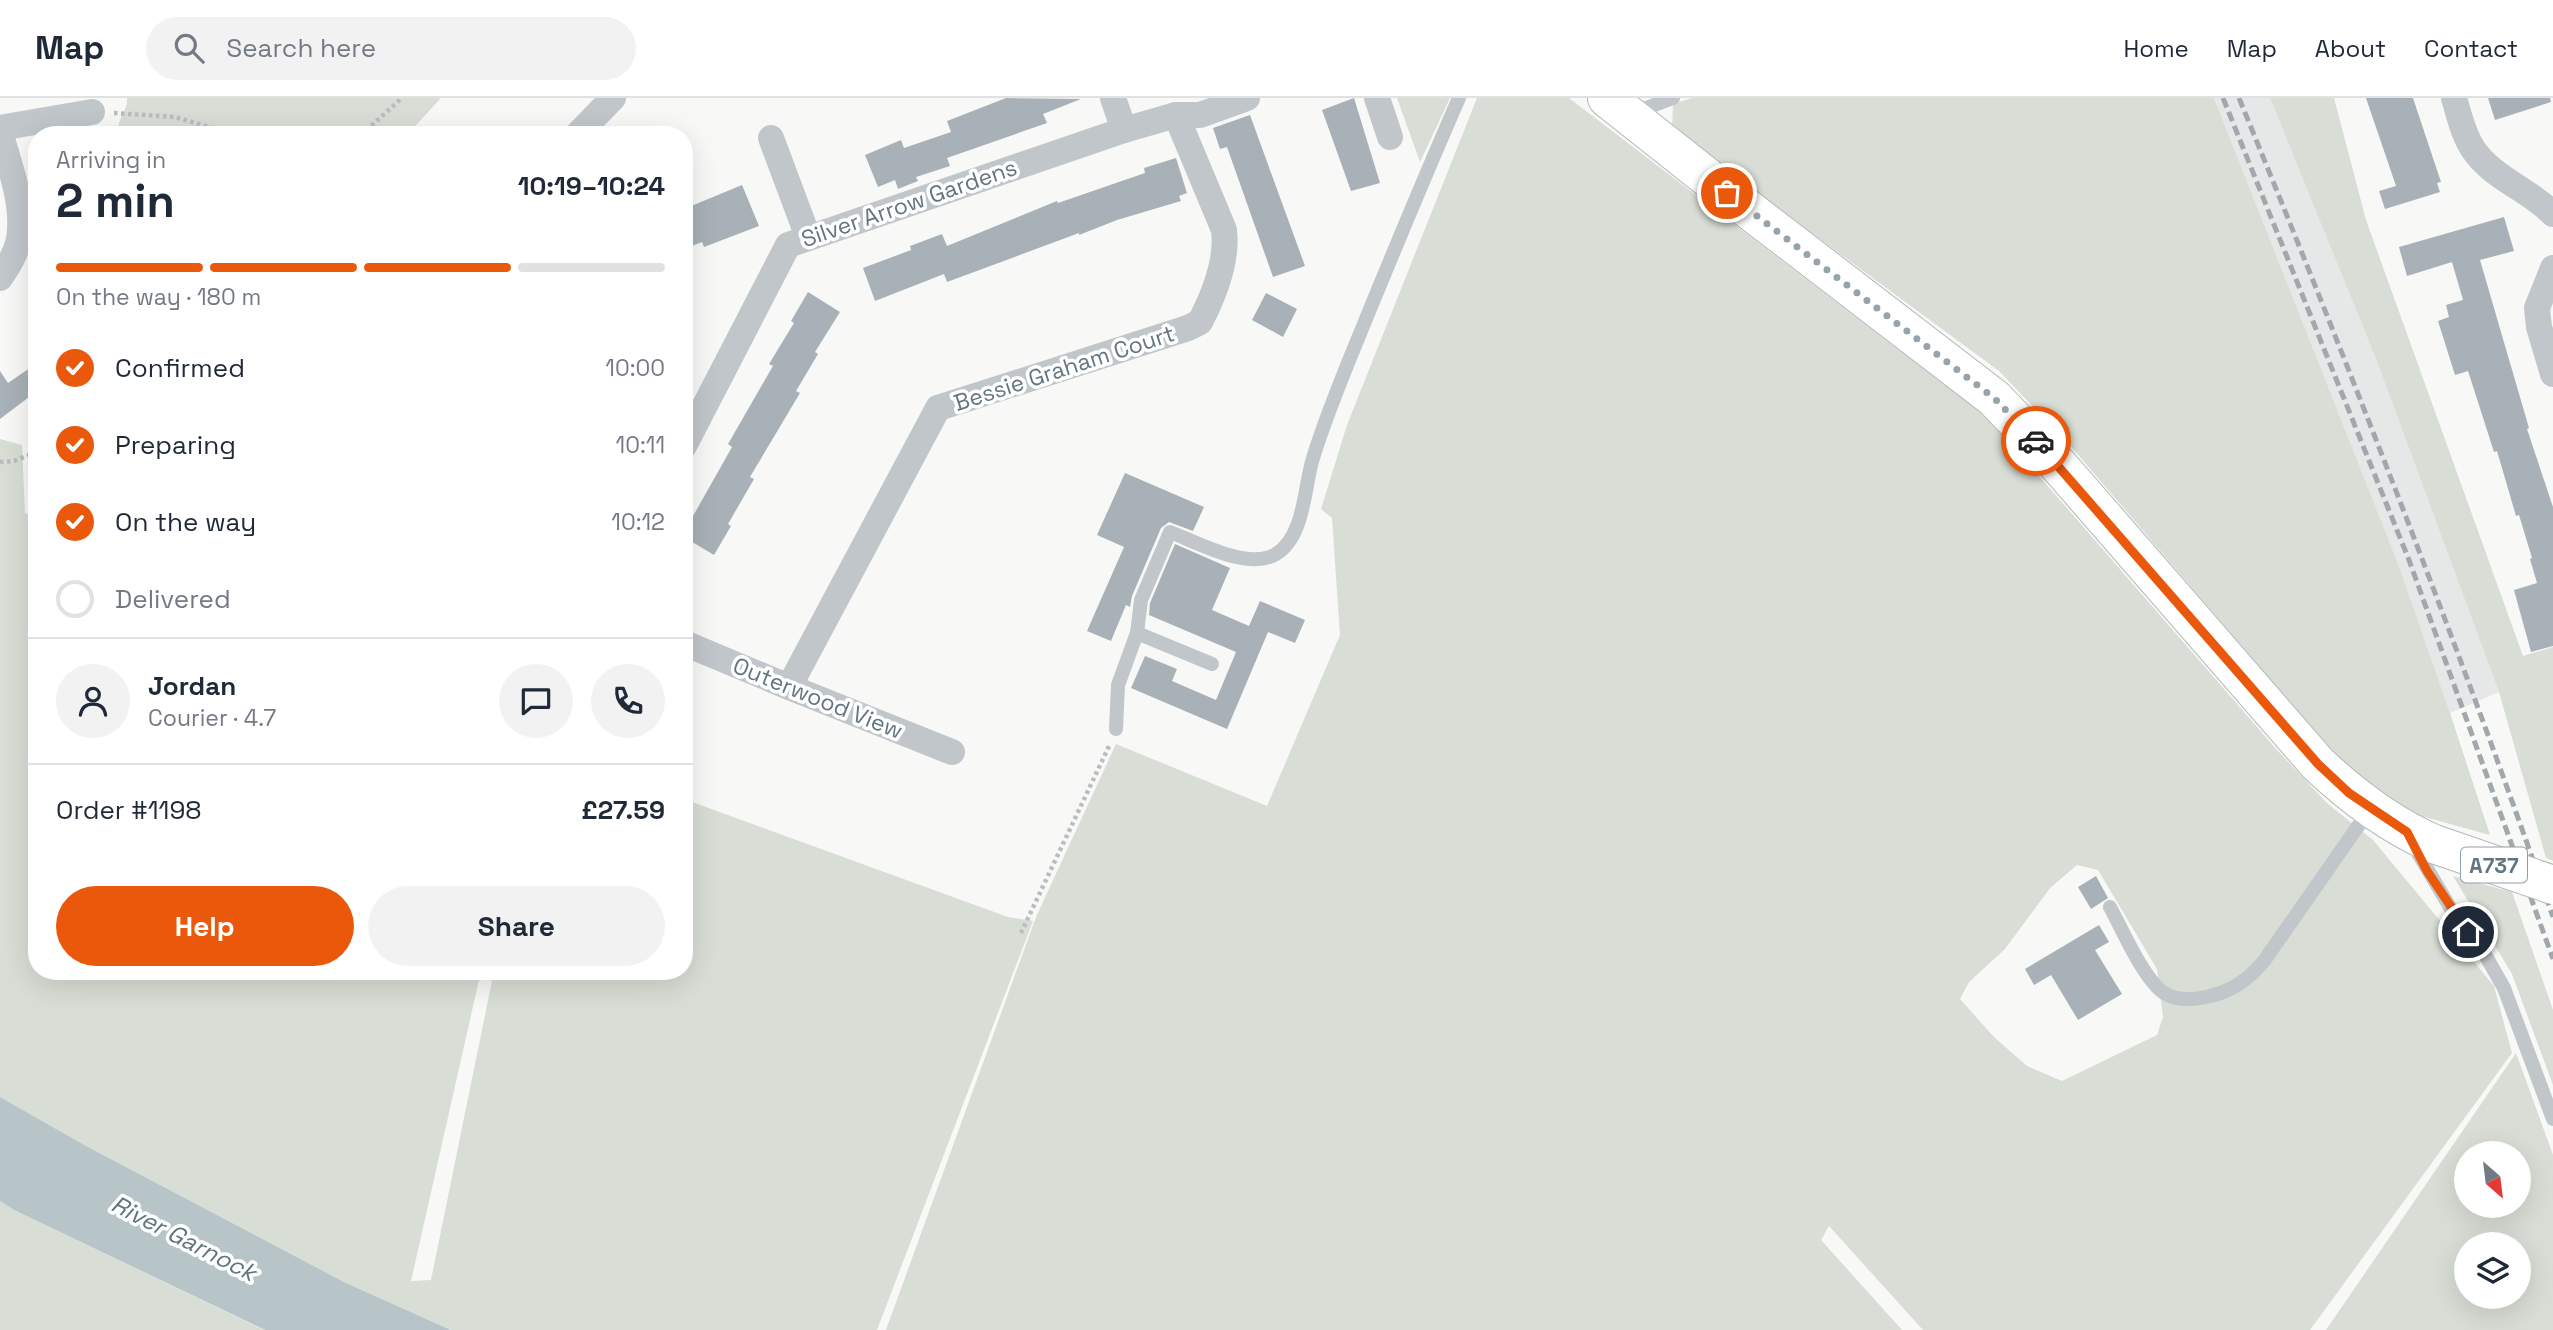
<!DOCTYPE html>
<meta charset="utf-8">
<style>
body{margin:0;font-family:"Space Grotesk",sans-serif;background:#f2f2f3;color:#1f2937;height:100vh;display:flex;flex-direction:column;font-size:26px;white-space:nowrap}
*{box-sizing:border-box;margin:0}
p{font-size:23px;color:#747a83}
.icon{flex:none;width:38px;height:38px;fill:none;stroke:currentColor;stroke-width:2;stroke-linecap:round;stroke-linejoin:round}
.map{position:relative;flex:1;overflow:hidden}
.panel{position:absolute;left:28px;top:28px;width:665px;height:854px;display:flex;flex-direction:column;background:#fff;border-radius:28px;box-shadow:0 7px 28px #0002}
.panel>*{flex:none}
.needle{width:46px;rotate:152deg}
.controls{position:absolute;left:2454px;top:1043px;display:grid;gap:14px}
.controls a{display:grid;place-items:center;width:77px;height:77px;border-radius:50%;background:#fff;box-shadow:0 7px 28px #0002;font-size:35px}
.pin{position:absolute;display:grid;place-items:center;width:60px;height:60px;color:#fff;margin:-30px;border:4px solid #fff;border-radius:50%;box-shadow:0 2px 7px #0007}
.courier{position:absolute;display:grid;place-items:center;width:70px;height:70px;margin:-35px;border:5px solid #ea580c;border-radius:50%;background:#fff;color:#222;box-shadow:0 2px 9px #0007}
.overview em{font-style:normal;font-weight:600}
.overview div{display:flex;flex-direction:column-reverse}
.overview{display:flex;align-items:center;justify-content:space-between;height:119px;padding:0 28px}
h1{font-size:46px;font-weight:600;line-height:52px}
.bar{display:grid;grid-template-columns:repeat(4,1fr);gap:10px 7px;align-content:center;height:84px;padding:0 28px}
.bar i{height:9px;border-radius:5px;background:#e0e1e3}
.bar .active{background:#ea580c}
.bar p{grid-column:span 4}
.line{display:flex;align-items:center;gap:18px;padding:0 28px;border-top:2px solid #e0e1e3}
.line div{flex:1}
.round{display:grid;place-items:center;flex:none;width:74px;height:74px;border-radius:37px;background:#f2f2f3}
ol{padding:0 28px;list-style:none}
li{display:flex;align-items:center;gap:21px;height:77px}
li p{margin-inline-start:auto}
li .icon{padding:7px;border-radius:50%;background:#ea580c;color:#fff;stroke-width:4}
li:last-child{color:#747a83}
li i{width:38px;height:38px;border:4px solid #e0e1e3;border-radius:50%}
.primary-button{display:flex;gap:14px;margin-top:auto;padding:14px 28px}
.primary-button a{flex:1;height:80px;border-radius:42px;background:#ea580c;color:#fff;font-size:28px;font-weight:600;line-height:80px;text-align:center}
.primary-button a+a{background:#f2f2f3;color:#1f2937}
header{display:flex;align-items:center;gap:42px;box-sizing:border-box;height:98px;padding:0 35px;background:#fff;border-bottom:2px solid #e0e1e3}
header strong{font-size:33px}
nav{display:flex;gap:38px;margin-inline-start:auto;font-size:24px}
.search{width:490px;height:63px;background:#f2f2f3;display:flex;align-items:center;gap:18px;box-sizing:border-box;padding:0 24px;border-radius:38px;color:#747a83;font-size:26px}
.map>svg:first-child{display:block}
.built{fill:#e6e7e7}
.green{fill:#d8ddd5;fill-rule:evenodd}
.water{fill:#b7c5c8}
.building{fill:#a8b1b7}
.lines{fill:none;stroke-linecap:round;stroke-linejoin:round}
.highway-casing{stroke:#b2b7bb;stroke-width:40}
.path{stroke:#b9bdc0;stroke-width:4.5;stroke-dasharray:3.5 3.5;stroke-linecap:butt}
.lane{stroke:#c1c6ca;stroke-width:14}
.street{stroke:#c1c6ca;stroke-width:26}
.highway{stroke:#fff;stroke-width:38}
.rail{stroke:#a0a8ae;stroke-width:5;stroke-dasharray:10 5;stroke-linecap:butt}
.highway-bridge-casing{stroke:#b2b7bb;stroke-width:40;stroke-linecap:butt}
.highway-bridge{stroke:#fff;stroke-width:38}
.done{stroke:#97a3aa;stroke-width:7;stroke-dasharray:0 12.6}
.route{stroke:#ea580c;stroke-width:9}
.labels{text-anchor:middle;dominant-baseline:central;stroke-width:7;stroke-linejoin:round;paint-order:stroke}
.shield{fill:#fff;stroke:#929ea7;stroke-width:2}
.shield-label{font-size:21px;font-weight:bold;fill:#637581}
.street-label{font-size:23px;fill:#637581;stroke:#fff}
.water-label{font-size:24px;font-style:italic;fill:#5e757c;stroke:#fff}
</style>
<header>
<strong>Map</strong>
<div class="search"><svg class="icon" aria-label="search" viewBox="0 0 24 24"><circle cx="10" cy="10" r="6"/><path d="M15 15l6 6"/></svg>Search here</div>
<nav><a>Home</a><a>Map</a><a>About</a><a>Contact</a></nav>
</header>
<div class="map">
<svg width="2553" height="1232" viewBox="0 0 2553 1232">
<rect width="100%" height="100%" fill="#f8f8f6"/>
<path class="built" d="M 2214,0 L 2270,0 L 2376,261 L 2499,594 L 2450,615 L 2399,468 Z"/>
<g class="green">
<path d="M 127,0 L 439,0 L 440,1 L 407,37 L 118,37 C 117,18 128,14 127,0 Z"/>
<path d="M 1397,0 L 1450,0 L 1420,64 Z"/>
<path d="M 1477,0 L 1569,0 L 1900,253 L 1980,310 L 2277,652 L 2328,706 L 2373,742 L 2494,888 L 2512,955 L 2310,1232 L 1923,1232 L 1829,1128 L 1821,1142 L 1902,1232 L 886,1232 L 1036,819 L 1116,646 L 1267,708 L 1340,537 L 1332,420 L 1321,411 L 1347,327 ZM 2077,767 L 2098,772 L 2157,871 L 2163,919 L 2157,937 L 2062,983 L 2027,968 L 1994,939 L 1960,901 L 1969,884 L 2005,851 L 2050,790 Z"/>
<path d="M 1692,0 L 2214,0 L 2399,468 L 2450,615 L 2490,737 L 2403,713 L 2346,670 L 2068,345 L 1999,273 L 1672,32 L 1673,6 Z"/>
<path d="M 2270,0 L 2334,0 L 2366,122 L 2523,558 L 2553,549 L 2553,763 L 2546,760 L 2499,594 L 2376,261 Z"/>
<path d="M 0,341 L 22,347 L 25,415 L 37,420 L 37,436 L 34,439 L 37,440 L 37,873 L 481,873 L 411,1183 L 431,1182 L 494,873 L 684,873 L 684,701 L 1008,819 L 1033,823 L 877,1232 L 451,1232 L 346,1185 L 88,1049 L 0,999 Z"/>
<path d="M 2453,778 L 2512,794 L 2553,912 L 2553,987 L 2512,876 Z"/>
<path d="M 2516,955 L 2553,1057 L 2553,1232 L 2326,1232 ZM 2466,1055 L 2518,1055 L 2518,1108 L 2466,1108 ZM 2466,1146 L 2518,1146 L 2518,1199 L 2466,1199 Z"/>
<path d="M 0,1103 L 14,1112 L 264,1232 L 0,1232 Z"/>
</g>
<path class="water" d="M 0,999 L 88,1049 L 346,1185 L 451,1232 L 265,1232 L 14,1112 L 0,1103 Z"/>
<g class="building">
<path d="M 1006,0 L 1081,1 L 1043,16 L 1047,25 L 947,60 L 950,68 L 916,79 L 918,83 L 898,91 L 895,82 L 878,89 L 865,57 L 901,42 L 904,50 L 951,34 L 947,23 Z"/>
<path d="M 1354,0 L 1380,85 L 1351,93 L 1322,12 Z"/>
<path d="M 2366,0 L 2413,0 L 2441,84 L 2437,85 L 2440,94 L 2385,111 L 2379,93 L 2396,88 Z"/>
<path d="M 2488,0 L 2550,0 L 2551,4 L 2495,22 Z"/>
<path d="M 1250,17 L 1305,168 L 1273,179 L 1227,49 L 1220,51 L 1213,30 Z"/>
<path d="M 1176,60 L 1187,95 L 1179,98 L 1181,103 L 1117,122 L 1079,137 L 1079,135 L 947,184 L 944,176 L 875,203 L 863,170 L 911,152 L 910,148 L 942,136 L 947,148 L 1057,103 L 1058,105 L 1145,75 L 1144,70 Z"/>
<path d="M 742,87 L 759,128 L 704,149 L 702,144 L 684,151 L 684,111 Z"/>
<path d="M 2504,119 L 2514,153 L 2480,162 L 2529,330 L 2527,331 L 2553,409 L 2553,548 L 2531,554 L 2514,492 L 2537,485 L 2530,461 L 2532,460 L 2519,417 L 2516,418 L 2497,353 L 2494,354 L 2468,273 L 2455,277 L 2438,223 L 2449,219 L 2446,207 L 2463,202 L 2452,164 L 2407,178 L 2399,149 Z"/>
<path d="M 808,194 L 840,214 L 815,254 L 818,256 L 796,293 L 800,295 L 750,379 L 754,381 L 728,426 L 731,428 L 714,457 L 684,439 L 684,434 L 732,349 L 728,346 L 773,268 L 769,266 L 794,225 L 791,223 Z"/>
<path d="M 1266,195 L 1297,211 L 1283,239 L 1252,222 Z"/>
<path d="M 37,265 L 37,293 L 0,321 L 0,273 L 8,285 Z"/>
<path d="M 1125,375 L 1204,409 L 1193,433 L 1169,424 L 1161,430 L 1132,498 L 1130,509 L 1126,507 L 1111,543 L 1087,533 L 1124,449 L 1097,437 Z"/>
<path d="M 1175,446 L 1230,470 L 1212,512 L 1249,528 L 1260,503 L 1305,522 L 1295,545 L 1268,534 L 1227,631 L 1131,590 L 1145,558 L 1177,571 L 1172,583 L 1216,602 L 1236,554 L 1149,517 L 1150,505 Z"/>
<path d="M 2096,778 L 2108,800 L 2091,811 L 2078,789 Z"/>
<path d="M 2099,827 L 2109,844 L 2095,852 L 2122,896 L 2078,922 L 2051,877 L 2034,887 L 2025,871 Z"/>
</g>
<g class="lines">
<g class="highway-casing">
<path id="highway" d="M 1607,0 L 1727,95 L 1994,300 L 2060,369 L 2318,666 C 2353,699 2390,727 2434,746"/>
</g>
<g class="path">
<path d="M 114,15 L 175,19 L 236,37"/>
<path d="M 361,37 L 402,0"/>
<path d="M 0,364 L 14,363 L 37,354"/>
<path d="M 1021,835 L 1110,646"/>
</g>
<g class="lane">
<path d="M 1633,15 L 1673,0"/>
<path d="M 1137,535 L 1212,566"/>
<path d="M 1116,631 L 1118,587 L 1137,535 L 1141,502 L 1170,434 C 1197,444 1248,473 1276,456 C 1305,438 1304,389 1313,360 C 1328,311 1349,263 1368,216 C 1398,143 1428,71 1459,0"/>
<path d="M 2412,745 L 2454,816 L 2483,853 L 2504,890 L 2553,1021"/>
<path d="M 2110,809 C 2122,831 2144,882 2164,895 C 2177,903 2193,902 2206,899 C 2231,894 2248,882 2264,863 L 2370,711"/>
</g>
<g class="street">
<path d="M 1113,0 L 1124,32 L 1176,17 L 1200,17 L 1247,0"/>
<path d="M 1377,0 L 1390,39"/>
<path d="M 2454,0 C 2459,17 2463,36 2473,51 C 2492,80 2530,92 2553,116"/>
<path d="M 0,30 L 92,14"/>
<path d="M 0,34 C 9,66 25,107 19,141 C 16,156 8,168 0,180"/>
<path d="M 577,37 L 613,0"/>
<path d="M 771,40 L 808,139"/>
<path d="M 2553,170 L 2537,210 L 2539,229 L 2553,276"/>
<path d="M 684,348 L 788,147 L 1124,32"/>
<path d="M 684,545 L 789,589 L 952,654"/>
<path d="M 789,589 L 938,310 L 1188,230 L 1200,224 C 1214,197 1228,163 1224,132 L 1176,17"/>
</g>
<use href="#highway" class="highway"/>
<g class="rail">
<path d="M 2223,0 L 2409,462 L 2553,861"/>
<path d="M 2239,0 C 2350,271 2457,543 2553,819"/>
</g>
<g class="highway-bridge-casing">
<path id="highway-bridge" d="M 2434,746 L 2553,787"/>
</g>
<use href="#highway-bridge" class="highway-bridge"/>
</g>
<g class="lines">
<path class="done" d="M 1727,95 L 1994,300 L 2036,343"/>
<path class="route" d="M 2036,343 L 2318,666 L 2349,695 L 2407,734 L 2427,773 L 2468,834"/>
</g>
<g class="labels">
<rect class="shield" x="2461" y="749.5" width="66" height="35" rx="5"/>
<g class="shield-label">
<text x="2494" y="767">A737</text>
</g>
<g class="street-label">
<text transform="translate(909 105) rotate(-19)">Silver Arrow Gardens</text>
<text transform="translate(1064 270) rotate(-18)">Bessie Graham Court</text>
<text transform="translate(818 600) rotate(22)">Outerwood View</text>
</g>
<g class="water-label">
<text transform="translate(184 1140) rotate(27)">River Garnock</text>
</g>
</g>
</svg>
<div class="controls">
<a><svg class="needle" viewBox="-14 -14 28 28"><path d="M0-13l5 13h-10z" fill="#e53935"/><path d="M0 13l5-13h-10z" fill="#747a83"/></svg></a>
<a><svg class="icon" aria-label="layers" viewBox="0 0 24 24"><path d="M12 4l9 5-9 5-9-5zM3 14l9 5 9-5"/></svg></a>
</div>
<div class="pin" style="left:1727px;top:95px;background:#ea580c"><svg class="icon" aria-label="bag" viewBox="0 0 24 24"><path d="M5 8h14l-1 12H6zM9 8a3 3 0 0 1 6 0"/></svg></div>
<div class="pin" style="left:2468px;top:834px;background:#1f2937"><svg class="icon" aria-label="home" viewBox="0 0 24 24"><path d="M3 11l9-7 9 7M6 9v11h12V9"/></svg></div>
<div class="courier" style="left:2036px;top:343px"><svg class="icon" aria-label="car" viewBox="0 0 24 24"><path d="M5 17H2v-5l4-1 3-4h7l3 4 3 1v5h-3M9 17h6M6 11h13"/><circle cx="7" cy="17" r="2"/><circle cx="17" cy="17" r="2"/></svg></div>
<section class="panel">
<div class="overview"><div><h1>2 min</h1><p>Arriving in</p></div><em>10:19–10:24</em></div>
<div class="bar"><i class="active"></i><i class="active"></i><i class="active"></i><i></i><p>On the way · 180 m</p></div>
<ol>
<li><svg class="icon" aria-label="check" viewBox="0 0 24 24"><path d="M5 12l5 5 9-10"/></svg>Confirmed<p>10:00</p></li>
<li><svg class="icon" aria-label="check" viewBox="0 0 24 24"><path d="M5 12l5 5 9-10"/></svg>Preparing<p>10:11</p></li>
<li><svg class="icon" aria-label="check" viewBox="0 0 24 24"><path d="M5 12l5 5 9-10"/></svg>On the way<p>10:12</p></li>
<li><i></i>Delivered</li>
</ol>
<div class="line" style="height:126px"><a class="round"><svg class="icon" aria-label="person" viewBox="0 0 24 24"><circle cx="12" cy="8" r="4"/><path d="M4 21q1-7 8-7t8 7"/></svg></a><div><b>Jordan</b><p>Courier · 4.7</p></div><a class="round"><svg class="icon" aria-label="chat" viewBox="0 0 24 24"><path d="M4 5h16v11H9l-5 4z"/></svg></a><a class="round"><svg class="icon" aria-label="phone" viewBox="0 0 24 24"><path d="M5 4h4l2 5-3 2q2 4 5 5l2-3 5 2v4C11 20 4 13 5 4z"/></svg></a></div>
<div class="line" style="height:91px"><div>Order #1198</div><b>£27.59</b></div>
<div class="primary-button"><a>Help</a><a>Share</a></div>
</section>
</div>
